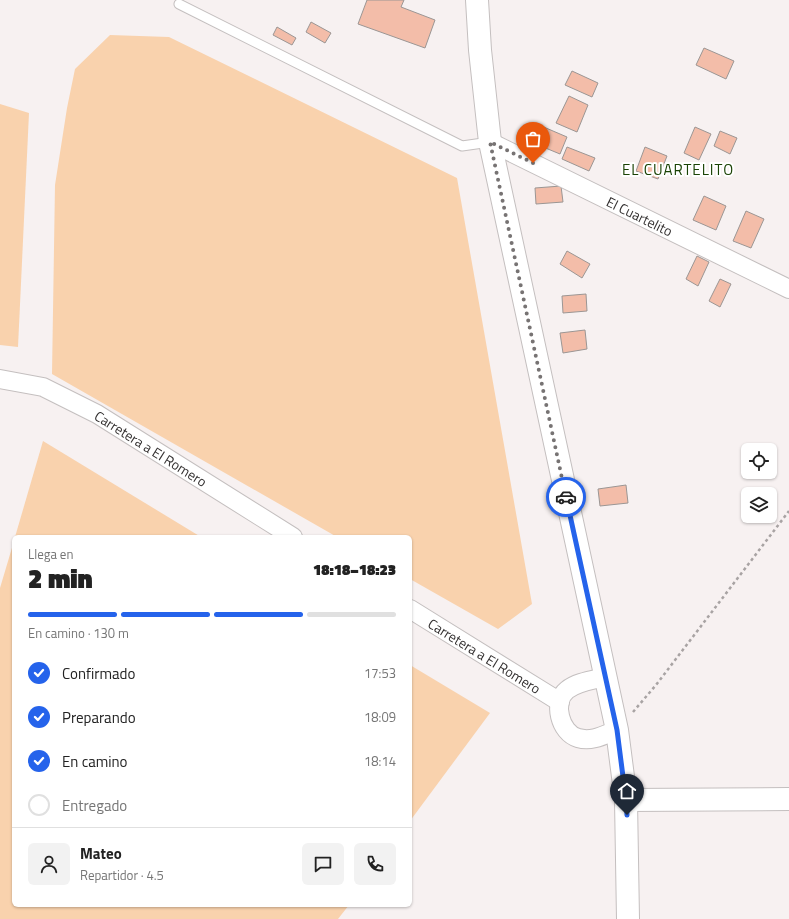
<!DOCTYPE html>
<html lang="es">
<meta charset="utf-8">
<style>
body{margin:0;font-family:"Titillium Web",sans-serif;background:#f2f2f2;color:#222;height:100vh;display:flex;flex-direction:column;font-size:15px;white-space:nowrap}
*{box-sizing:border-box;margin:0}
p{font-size:13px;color:#767676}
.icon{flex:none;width:22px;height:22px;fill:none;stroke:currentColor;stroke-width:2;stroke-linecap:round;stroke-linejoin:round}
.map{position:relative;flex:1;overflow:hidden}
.panel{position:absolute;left:12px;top:535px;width:400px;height:372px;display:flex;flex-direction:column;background:#fff;border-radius:6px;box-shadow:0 1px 3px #0004}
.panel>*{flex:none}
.tools{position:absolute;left:741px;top:443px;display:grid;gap:8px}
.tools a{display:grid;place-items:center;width:36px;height:36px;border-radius:6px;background:#fff;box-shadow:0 1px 3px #0004;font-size:20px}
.pin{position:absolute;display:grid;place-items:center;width:34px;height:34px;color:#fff;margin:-41px -17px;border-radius:50% 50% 50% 0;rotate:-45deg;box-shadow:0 0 4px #0007}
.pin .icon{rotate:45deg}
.courier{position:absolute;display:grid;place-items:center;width:40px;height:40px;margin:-20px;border:3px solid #2563eb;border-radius:50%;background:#fff;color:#222;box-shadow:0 1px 5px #0007}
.summary em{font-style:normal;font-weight:800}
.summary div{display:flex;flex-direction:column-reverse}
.summary{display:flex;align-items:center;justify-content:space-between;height:68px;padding:0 16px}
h1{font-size:26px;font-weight:800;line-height:30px}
.bar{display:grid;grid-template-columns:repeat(4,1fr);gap:6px 4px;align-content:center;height:48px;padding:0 16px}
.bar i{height:5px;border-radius:3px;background:#e0e0e0}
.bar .current{background:#2563eb}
.bar p{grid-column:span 4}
.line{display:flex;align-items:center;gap:10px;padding:0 16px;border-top:1px solid #e0e0e0}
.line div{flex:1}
.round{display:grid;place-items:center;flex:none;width:42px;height:42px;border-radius:6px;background:#f2f2f2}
ol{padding:0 16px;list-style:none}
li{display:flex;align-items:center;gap:12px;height:44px}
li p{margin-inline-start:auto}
li .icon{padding:4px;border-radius:50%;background:#2563eb;color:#fff;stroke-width:4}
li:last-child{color:#767676}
li i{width:22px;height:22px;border:2px solid #e0e0e0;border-radius:50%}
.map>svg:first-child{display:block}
.green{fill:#f9d2ad}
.building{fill:#f3bda9;stroke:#9b9694}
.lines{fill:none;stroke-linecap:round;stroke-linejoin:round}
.service-casing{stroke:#c4bfbf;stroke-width:11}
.minor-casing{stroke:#c4bfbf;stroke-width:20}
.tertiary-casing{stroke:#c4bfbf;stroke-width:24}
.secondary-casing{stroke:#c4bfbf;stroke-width:24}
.path{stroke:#a8a3a3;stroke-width:2.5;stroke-dasharray:3 3;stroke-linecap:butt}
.service{stroke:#fff;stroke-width:9}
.minor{stroke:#fff;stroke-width:18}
.tertiary{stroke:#fff;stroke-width:22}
.secondary{stroke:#fff;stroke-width:22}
.done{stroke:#777373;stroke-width:4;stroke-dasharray:0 7.2}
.route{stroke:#2563eb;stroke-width:5}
.labels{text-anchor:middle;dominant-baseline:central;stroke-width:4;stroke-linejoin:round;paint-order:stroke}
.street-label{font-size:14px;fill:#322f2f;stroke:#fff}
.neighbourhood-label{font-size:15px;letter-spacing:1px;fill:#194204;stroke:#fff}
</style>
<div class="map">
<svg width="789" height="919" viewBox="0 0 789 919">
<rect width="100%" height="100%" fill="#f7f1f1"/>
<g class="green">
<path d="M 110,35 L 169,37 L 457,178 L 532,604 L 498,629 L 410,579 L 410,537 L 337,537 L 52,374 L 55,185 L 67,108 L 75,69 Z"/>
<path d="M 0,104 L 29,113 L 18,347 L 0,345 Z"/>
<path d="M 43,441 L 201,537 L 15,537 Z"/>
<path d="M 14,541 L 14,905 L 349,905 L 338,919 L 0,919 L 0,588 Z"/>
<path d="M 410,665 L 490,713 L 410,821 Z"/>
</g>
<g class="building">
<path d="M 367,0 L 404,0 L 401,7 L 435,20 L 425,48 L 358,24 Z"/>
<path d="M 311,22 L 331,33 L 325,43 L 306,32 Z"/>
<path d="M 277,27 L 296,38 L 292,45 L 273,35 Z"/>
<path d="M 704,48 L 734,61 L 726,79 L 696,65 Z"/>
<path d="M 572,71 L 598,83 L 592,97 L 565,85 Z"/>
<path d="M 569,96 L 588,105 L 577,132 L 556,123 Z"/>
<path d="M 539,125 L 567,137 L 560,154 L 531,142 Z"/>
<path d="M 695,127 L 711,134 L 699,160 L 684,153 Z"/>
<path d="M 720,131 L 737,138 L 730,154 L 714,146 Z"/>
<path d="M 567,147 L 595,158 L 589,171 L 562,159 Z"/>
<path d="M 645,147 L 667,156 L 658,179 L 636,171 Z"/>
<path d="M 561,186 L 563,202 L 536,204 L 535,188 Z"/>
<path d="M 704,196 L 726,206 L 716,230 L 693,220 Z"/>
<path d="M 746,211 L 764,219 L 751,248 L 733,241 Z"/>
<path d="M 567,251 L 590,264 L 582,278 L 560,264 Z"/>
<path d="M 697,256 L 709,262 L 698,286 L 686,279 Z"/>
<path d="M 720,279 L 731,284 L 720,307 L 709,301 Z"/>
<path d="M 586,294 L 587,311 L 563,313 L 562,296 Z"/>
<path d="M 585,330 L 587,349 L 563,353 L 560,333 Z"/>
<path d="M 626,485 L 628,503 L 600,506 L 598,489 Z"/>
<path d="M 750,489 L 774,490 L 774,505 L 770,505 L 770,494 L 750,494 Z"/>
</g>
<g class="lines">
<g class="service-casing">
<path id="service" d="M 179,4 L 462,146 L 490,142"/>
</g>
<g class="minor-casing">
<g id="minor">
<path id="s1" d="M 490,142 L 789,289"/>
<path id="s2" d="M 0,379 L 43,387 L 97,414 L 293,537"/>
<path id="s3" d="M 410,609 L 560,702"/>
<path d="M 605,677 C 593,680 577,682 567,690 C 552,702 560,733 578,738 C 592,742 604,735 617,730"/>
</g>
</g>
<g class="tertiary-casing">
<path id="tertiary" d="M 626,800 L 789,799"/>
</g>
<g class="secondary-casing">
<path id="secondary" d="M 477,0 L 480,50 L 490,142 L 617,730 L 626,800 L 628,919"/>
</g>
<path class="path" d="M 633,712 L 656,685 L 789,511"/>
<use href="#service" class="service"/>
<use href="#minor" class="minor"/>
<use href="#tertiary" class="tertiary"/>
<use href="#secondary" class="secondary"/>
</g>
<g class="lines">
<path class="done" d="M 533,163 L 490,142 L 566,497"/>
<path class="route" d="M 566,497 L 617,730 L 626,800 L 627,815"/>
</g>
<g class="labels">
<g class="street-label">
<text stroke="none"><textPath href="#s1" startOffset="167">El Cuartelito</textPath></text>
<text stroke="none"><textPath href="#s2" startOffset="168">Carretera a El Romero</textPath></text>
<text stroke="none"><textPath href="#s3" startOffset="88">Carretera a El Romero</textPath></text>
</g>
<g class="neighbourhood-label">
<text x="678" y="169">EL CUARTELITO</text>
</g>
</g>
</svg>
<div class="tools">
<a><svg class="icon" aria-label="locate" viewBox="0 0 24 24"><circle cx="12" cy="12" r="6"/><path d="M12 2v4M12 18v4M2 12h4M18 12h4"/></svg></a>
<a><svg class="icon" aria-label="layers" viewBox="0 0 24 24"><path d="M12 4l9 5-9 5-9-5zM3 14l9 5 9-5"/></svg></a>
</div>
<div class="pin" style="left:533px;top:163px;background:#ea580c"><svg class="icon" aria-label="bag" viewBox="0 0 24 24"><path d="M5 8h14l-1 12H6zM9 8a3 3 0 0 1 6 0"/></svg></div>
<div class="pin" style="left:627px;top:815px;background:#1f2937"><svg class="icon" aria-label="home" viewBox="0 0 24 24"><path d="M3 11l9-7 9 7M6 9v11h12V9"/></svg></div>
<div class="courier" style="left:566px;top:497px"><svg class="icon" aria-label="car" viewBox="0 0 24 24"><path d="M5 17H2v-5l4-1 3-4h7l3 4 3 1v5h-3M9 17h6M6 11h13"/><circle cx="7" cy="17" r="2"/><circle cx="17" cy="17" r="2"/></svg></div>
<section class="panel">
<div class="summary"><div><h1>2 min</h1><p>Llega en</p></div><em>18:18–18:23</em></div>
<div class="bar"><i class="current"></i><i class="current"></i><i class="current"></i><i></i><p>En camino · 130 m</p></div>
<ol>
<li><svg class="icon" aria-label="check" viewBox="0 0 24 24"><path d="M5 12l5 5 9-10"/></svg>Confirmado<p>17:53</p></li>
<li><svg class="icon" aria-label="check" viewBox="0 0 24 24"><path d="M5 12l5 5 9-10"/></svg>Preparando<p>18:09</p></li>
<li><svg class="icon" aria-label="check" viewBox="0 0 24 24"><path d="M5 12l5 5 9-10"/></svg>En camino<p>18:14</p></li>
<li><i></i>Entregado</li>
</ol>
<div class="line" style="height:72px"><a class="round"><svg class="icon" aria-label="person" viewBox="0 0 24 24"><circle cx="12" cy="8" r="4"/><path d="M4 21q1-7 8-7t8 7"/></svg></a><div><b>Mateo</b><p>Repartidor · 4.5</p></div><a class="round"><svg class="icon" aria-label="chat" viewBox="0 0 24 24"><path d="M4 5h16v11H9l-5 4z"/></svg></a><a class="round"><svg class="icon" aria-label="phone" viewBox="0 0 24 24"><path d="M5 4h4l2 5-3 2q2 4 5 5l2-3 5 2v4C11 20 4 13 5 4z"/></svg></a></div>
</section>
</div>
